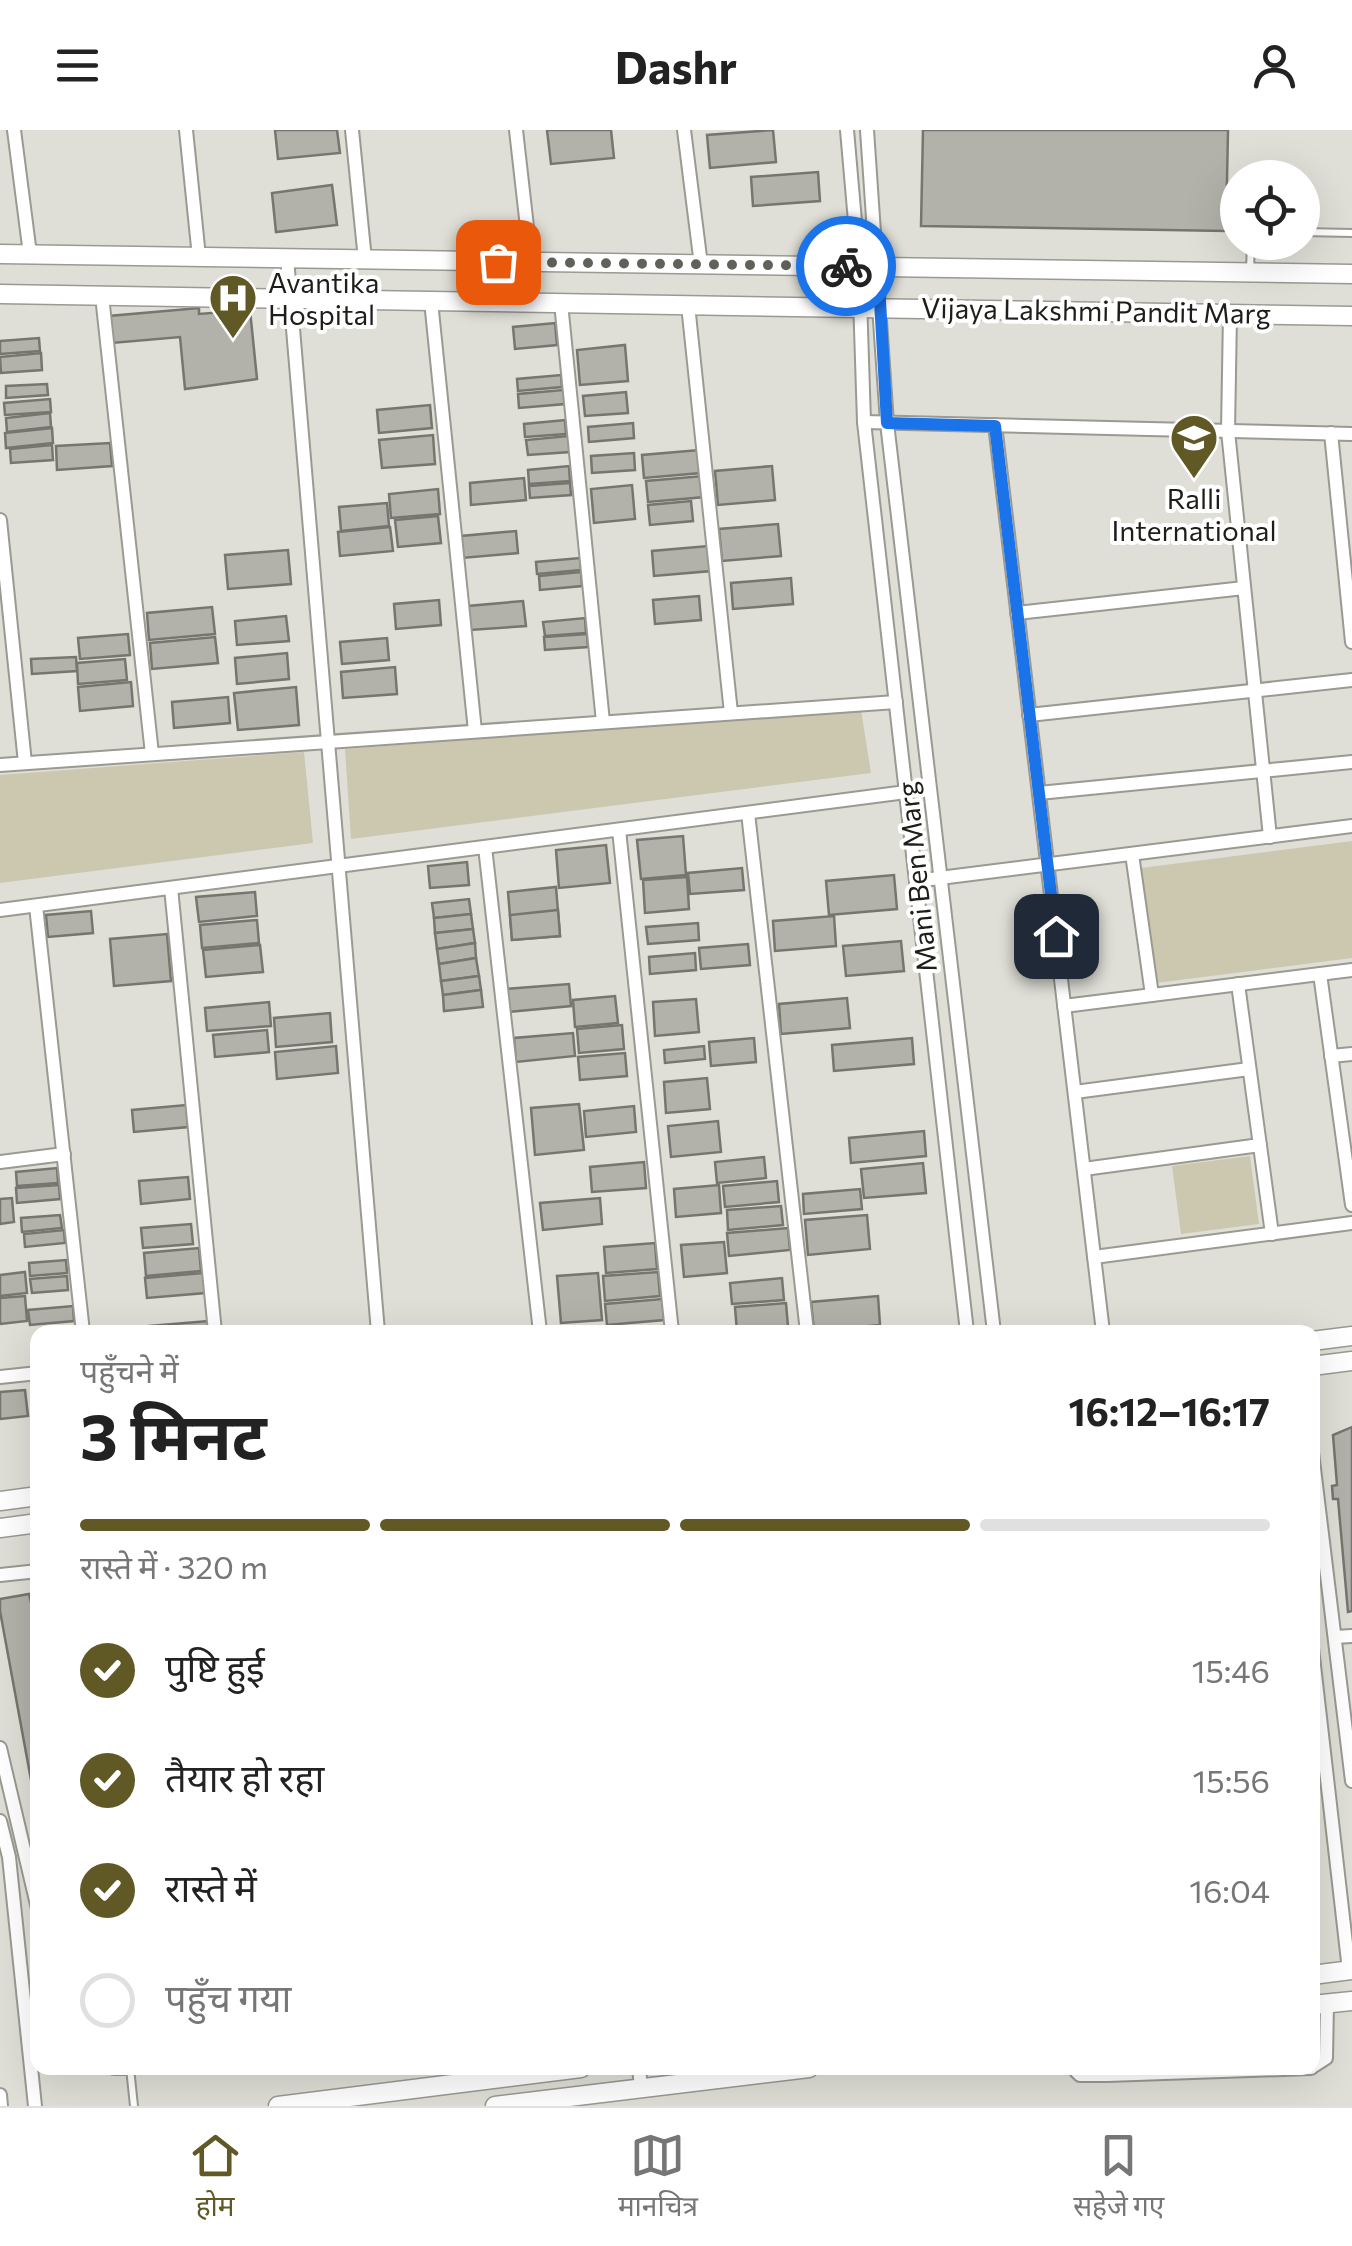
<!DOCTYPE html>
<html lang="hi">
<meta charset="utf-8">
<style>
body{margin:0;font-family:Commissioner,"Noto Sans Devanagari",sans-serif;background:#f2f2f2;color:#222;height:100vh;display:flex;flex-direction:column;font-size:38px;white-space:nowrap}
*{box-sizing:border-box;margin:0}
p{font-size:32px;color:#767676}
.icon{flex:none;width:55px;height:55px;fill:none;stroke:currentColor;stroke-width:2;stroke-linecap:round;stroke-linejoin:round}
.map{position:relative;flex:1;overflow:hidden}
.panel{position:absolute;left:30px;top:1195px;width:1290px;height:750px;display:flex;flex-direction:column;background:#fff;border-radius:20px;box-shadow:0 10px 40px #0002}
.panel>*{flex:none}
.tools{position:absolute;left:1220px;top:30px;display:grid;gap:20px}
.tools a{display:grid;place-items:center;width:100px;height:100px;border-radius:50%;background:#fff;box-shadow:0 10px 40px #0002;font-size:50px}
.pin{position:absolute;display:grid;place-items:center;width:85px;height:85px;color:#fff;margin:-42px;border-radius:20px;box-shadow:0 5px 15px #0006}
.courier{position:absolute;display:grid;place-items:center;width:100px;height:100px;margin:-50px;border:8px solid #1a73e8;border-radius:50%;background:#fff;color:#222;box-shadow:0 2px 12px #0007}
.overview em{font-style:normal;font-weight:700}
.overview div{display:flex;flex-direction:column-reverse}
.overview{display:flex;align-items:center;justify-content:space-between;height:170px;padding:0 50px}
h1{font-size:65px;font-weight:700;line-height:75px}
.bar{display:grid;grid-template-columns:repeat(4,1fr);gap:15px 10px;align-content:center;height:120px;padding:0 50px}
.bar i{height:12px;border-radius:8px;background:#e0e0e0}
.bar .selected{background:#605925}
.bar p{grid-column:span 4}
ol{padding:0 50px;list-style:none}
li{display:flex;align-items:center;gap:30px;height:110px}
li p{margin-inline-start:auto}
li .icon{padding:10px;border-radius:50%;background:#605925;color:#fff;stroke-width:4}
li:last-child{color:#767676}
li i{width:55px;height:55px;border:5px solid #e0e0e0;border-radius:50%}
header{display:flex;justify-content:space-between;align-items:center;height:130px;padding:0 50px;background:#fff;font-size:45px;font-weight:700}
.tabs{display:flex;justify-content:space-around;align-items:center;height:140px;border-top:2px solid #e0e0e0;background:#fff;font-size:28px;color:#767676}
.tabs a{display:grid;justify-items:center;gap:5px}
.tabs .selected{color:#605925}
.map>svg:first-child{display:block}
.green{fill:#cbc8af}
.building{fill:#b2b2ab;stroke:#76766f;stroke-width:2.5}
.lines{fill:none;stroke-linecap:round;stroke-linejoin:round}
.lane-casing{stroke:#9a9992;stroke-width:10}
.street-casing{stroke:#9a9992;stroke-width:16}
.secondary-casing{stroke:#9a9992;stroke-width:21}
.lane{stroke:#fff;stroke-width:6}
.street{stroke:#fff;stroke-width:12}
.secondary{stroke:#fff;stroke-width:18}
.done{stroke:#61615c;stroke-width:10;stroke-dasharray:0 18}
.route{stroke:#1a73e8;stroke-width:12}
.labels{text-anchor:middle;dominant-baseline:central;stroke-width:8;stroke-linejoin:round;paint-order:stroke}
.poi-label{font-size:28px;fill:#1d1d1a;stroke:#fff;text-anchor:start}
.street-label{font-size:28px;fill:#1d1d1a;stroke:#fff}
</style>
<header><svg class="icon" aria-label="menu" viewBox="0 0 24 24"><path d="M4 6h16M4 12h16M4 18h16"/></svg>Dashr<svg class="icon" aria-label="person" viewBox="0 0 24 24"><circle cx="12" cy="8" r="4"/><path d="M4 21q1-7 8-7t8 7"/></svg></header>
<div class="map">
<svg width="1352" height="1976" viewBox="0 0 1352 1976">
<rect width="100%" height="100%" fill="#dfdfd7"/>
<g class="green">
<path d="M 861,580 L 871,643 L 351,709 L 345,619 Z"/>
<path d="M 304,622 L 313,713 L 0,753 L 0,645 Z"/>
<path d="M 1352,711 L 1352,828 L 1156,853 L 1141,738 Z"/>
<path d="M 1250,1026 L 1259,1094 L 1181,1104 L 1172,1036 Z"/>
</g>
<g class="building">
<path d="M 275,0 L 337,0 L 340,23 L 278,29 Z"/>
<path d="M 547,0 L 611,0 L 614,28 L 551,34 Z"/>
<path d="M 773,0 L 776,32 L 710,38 L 707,5 Z"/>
<path d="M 923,0 L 1228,0 L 1226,101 L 921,96 Z"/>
<path d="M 818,42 L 820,71 L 753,76 L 751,47 Z"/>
<path d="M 332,55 L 337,95 L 276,102 L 272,63 Z"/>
<path d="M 199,178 L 199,184 L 250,180 L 257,249 L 185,259 L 180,207 L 112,213 L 109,186 Z"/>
<path d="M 555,193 L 557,215 L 515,219 L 513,197 Z"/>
<path d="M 39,208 L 40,221 L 0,224 L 0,211 Z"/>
<path d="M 625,215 L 628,251 L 580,255 L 577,220 Z"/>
<path d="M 41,223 L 42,240 L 1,243 L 0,227 Z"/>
<path d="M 561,245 L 562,257 L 518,261 L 517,249 Z"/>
<path d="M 47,254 L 48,265 L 6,268 L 6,256 Z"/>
<path d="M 563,260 L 565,274 L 519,278 L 518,264 Z"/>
<path d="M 626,262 L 628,283 L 585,286 L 583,266 Z"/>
<path d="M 50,269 L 51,282 L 5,285 L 4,273 Z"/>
<path d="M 430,275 L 432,298 L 379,303 L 377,280 Z"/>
<path d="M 50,283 L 51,297 L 7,302 L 6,288 Z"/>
<path d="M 565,290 L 566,304 L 525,307 L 524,294 Z"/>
<path d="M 633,293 L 634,308 L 589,312 L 588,297 Z"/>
<path d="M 52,298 L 53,313 L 6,318 L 5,303 Z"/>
<path d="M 433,305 L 435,334 L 382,338 L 379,310 Z"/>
<path d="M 568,306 L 570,322 L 528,325 L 526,310 Z"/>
<path d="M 110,313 L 112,336 L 57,340 L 56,316 Z"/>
<path d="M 52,315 L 53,330 L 11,333 L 10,319 Z"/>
<path d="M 699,320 L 701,343 L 644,348 L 642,325 Z"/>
<path d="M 634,323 L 635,340 L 592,343 L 591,326 Z"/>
<path d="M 569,336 L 570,351 L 529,354 L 528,340 Z"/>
<path d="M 772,336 L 775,370 L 718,375 L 715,341 Z"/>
<path d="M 703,346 L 705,367 L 648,372 L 646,351 Z"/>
<path d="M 524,348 L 526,370 L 471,375 L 470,353 Z"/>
<path d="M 570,353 L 571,365 L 530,368 L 529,356 Z"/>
<path d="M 632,355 L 635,389 L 594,393 L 591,359 Z"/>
<path d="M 438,359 L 440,384 L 391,388 L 389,364 Z"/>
<path d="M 691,371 L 693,391 L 650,395 L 648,375 Z"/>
<path d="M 387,373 L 389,396 L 341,401 L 339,377 Z"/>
<path d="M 438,386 L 441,413 L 398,417 L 395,390 Z"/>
<path d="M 778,394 L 781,426 L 722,431 L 719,399 Z"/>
<path d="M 390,397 L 393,421 L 340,426 L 338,402 Z"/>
<path d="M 516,401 L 518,423 L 462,428 L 461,406 Z"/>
<path d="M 708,416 L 711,441 L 654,446 L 652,421 Z"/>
<path d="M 288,420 L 291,454 L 228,459 L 225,425 Z"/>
<path d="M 580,428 L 581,440 L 537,444 L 536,432 Z"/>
<path d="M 581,442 L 582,456 L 540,460 L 539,446 Z"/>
<path d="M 791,448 L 793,474 L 733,479 L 731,453 Z"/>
<path d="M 699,466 L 701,490 L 655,494 L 653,470 Z"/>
<path d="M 439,470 L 441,495 L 396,499 L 394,474 Z"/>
<path d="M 523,471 L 526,496 L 470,500 L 468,476 Z"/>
<path d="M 212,477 L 215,504 L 149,510 L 147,483 Z"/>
<path d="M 286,486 L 289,511 L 237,515 L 235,491 Z"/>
<path d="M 585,488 L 586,503 L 545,506 L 543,492 Z"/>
<path d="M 128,504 L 130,525 L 80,529 L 78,508 Z"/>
<path d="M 587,504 L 588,517 L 545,520 L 544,507 Z"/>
<path d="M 215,507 L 218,533 L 152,539 L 150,513 Z"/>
<path d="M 387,508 L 389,530 L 342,534 L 340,512 Z"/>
<path d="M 287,523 L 289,549 L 237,554 L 235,528 Z"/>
<path d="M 76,527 L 77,541 L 32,544 L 31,529 Z"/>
<path d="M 125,529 L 127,550 L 78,554 L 77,533 Z"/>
<path d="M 395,537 L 397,564 L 343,568 L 341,542 Z"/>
<path d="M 131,552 L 133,576 L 80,581 L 78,557 Z"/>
<path d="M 296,557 L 299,595 L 238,600 L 234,563 Z"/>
<path d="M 228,567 L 230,593 L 174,598 L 172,572 Z"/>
<path d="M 683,706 L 686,745 L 641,749 L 637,710 Z"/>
<path d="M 606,715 L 610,753 L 559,758 L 556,720 Z"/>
<path d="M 467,732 L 469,755 L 430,758 L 428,736 Z"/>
<path d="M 742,738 L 744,760 L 690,764 L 688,743 Z"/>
<path d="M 894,745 L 897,779 L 829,785 L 826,751 Z"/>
<path d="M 687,747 L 689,779 L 645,783 L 643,750 Z"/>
<path d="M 556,757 L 560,806 L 512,810 L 508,762 Z"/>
<path d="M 255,762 L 257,786 L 199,792 L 196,767 Z"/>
<path d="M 469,769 L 471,784 L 434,788 L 432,773 Z"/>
<path d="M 558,780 L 560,806 L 512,810 L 510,785 Z"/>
<path d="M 91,781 L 93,803 L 48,807 L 46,785 Z"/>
<path d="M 471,784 L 473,799 L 435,803 L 434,788 Z"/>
<path d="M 834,786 L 836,816 L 775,821 L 773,791 Z"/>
<path d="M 257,790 L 259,813 L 202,818 L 200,795 Z"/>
<path d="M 698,793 L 699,810 L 648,814 L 646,797 Z"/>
<path d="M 473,799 L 475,813 L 437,819 L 435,803 Z"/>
<path d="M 167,804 L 171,851 L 114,856 L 110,809 Z"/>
<path d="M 901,811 L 904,841 L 846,846 L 843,816 Z"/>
<path d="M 475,813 L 476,828 L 439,834 L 437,819 Z"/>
<path d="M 748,814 L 750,835 L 701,839 L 699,818 Z"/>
<path d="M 260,815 L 263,842 L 206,847 L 203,820 Z"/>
<path d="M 695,823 L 696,840 L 650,844 L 649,827 Z"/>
<path d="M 476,828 L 479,846 L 441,851 L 439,834 Z"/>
<path d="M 479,846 L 481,860 L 443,865 L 441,851 Z"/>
<path d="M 569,854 L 571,876 L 507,882 L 505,859 Z"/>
<path d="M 481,860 L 483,877 L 444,881 L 443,865 Z"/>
<path d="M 615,866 L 618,893 L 575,897 L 573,870 Z"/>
<path d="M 847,868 L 850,898 L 781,904 L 779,874 Z"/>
<path d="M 696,869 L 699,902 L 655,906 L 653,872 Z"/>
<path d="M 269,872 L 271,896 L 207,901 L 205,878 Z"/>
<path d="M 330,883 L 332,912 L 276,917 L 274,888 Z"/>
<path d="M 622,895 L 624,919 L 579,923 L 577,899 Z"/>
<path d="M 267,900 L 269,922 L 215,927 L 213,905 Z"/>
<path d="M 573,903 L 575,926 L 516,932 L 514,908 Z"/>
<path d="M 754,908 L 756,932 L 711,936 L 709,912 Z"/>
<path d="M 912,908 L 914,934 L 834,941 L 832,915 Z"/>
<path d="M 336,916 L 338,943 L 277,949 L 275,922 Z"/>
<path d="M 704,916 L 705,929 L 665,933 L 664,920 Z"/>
<path d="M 625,923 L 627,946 L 580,950 L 578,927 Z"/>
<path d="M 707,948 L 710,979 L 666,983 L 664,952 Z"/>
<path d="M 579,974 L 584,1020 L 535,1025 L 531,978 Z"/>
<path d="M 186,975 L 188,997 L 134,1002 L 132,980 Z"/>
<path d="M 634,976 L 636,1002 L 586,1007 L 584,981 Z"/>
<path d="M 718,991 L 721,1022 L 671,1027 L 668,996 Z"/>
<path d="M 924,1001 L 926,1026 L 851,1033 L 849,1008 Z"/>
<path d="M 764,1027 L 766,1048 L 717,1053 L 715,1032 Z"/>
<path d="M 644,1032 L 646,1058 L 592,1062 L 590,1037 Z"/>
<path d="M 923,1033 L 926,1063 L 864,1068 L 861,1039 Z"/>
<path d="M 57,1038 L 58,1053 L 17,1056 L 16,1042 Z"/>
<path d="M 188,1047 L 190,1069 L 141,1074 L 139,1051 Z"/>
<path d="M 777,1051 L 779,1072 L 725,1077 L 723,1056 Z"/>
<path d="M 59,1055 L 60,1069 L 17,1073 L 16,1058 Z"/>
<path d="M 719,1055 L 721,1083 L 676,1087 L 674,1059 Z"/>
<path d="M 860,1059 L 862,1079 L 804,1084 L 803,1064 Z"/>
<path d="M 12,1068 L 14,1092 L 0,1094 L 0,1069 Z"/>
<path d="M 600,1068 L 602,1094 L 543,1100 L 540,1073 Z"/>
<path d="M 781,1076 L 783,1095 L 728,1100 L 727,1080 Z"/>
<path d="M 60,1085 L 62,1098 L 22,1102 L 21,1088 Z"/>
<path d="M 867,1085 L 870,1119 L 808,1125 L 805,1090 Z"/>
<path d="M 191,1094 L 193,1114 L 143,1118 L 141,1098 Z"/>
<path d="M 788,1098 L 790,1120 L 729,1126 L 727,1103 Z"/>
<path d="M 64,1100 L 65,1113 L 25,1117 L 24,1104 Z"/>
<path d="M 724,1112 L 727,1143 L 684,1147 L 681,1115 Z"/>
<path d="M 655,1113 L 657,1139 L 606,1143 L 604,1117 Z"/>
<path d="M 199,1118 L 201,1141 L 146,1146 L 144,1123 Z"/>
<path d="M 66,1130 L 67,1143 L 30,1146 L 29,1133 Z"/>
<path d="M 25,1142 L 27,1163 L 0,1166 L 0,1145 Z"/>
<path d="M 658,1142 L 660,1166 L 605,1171 L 603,1146 Z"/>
<path d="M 203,1143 L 205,1163 L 147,1168 L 145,1148 Z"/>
<path d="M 598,1143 L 602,1190 L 561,1193 L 557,1146 Z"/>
<path d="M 67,1146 L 68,1160 L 32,1163 L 30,1149 Z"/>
<path d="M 782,1148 L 784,1170 L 732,1174 L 730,1153 Z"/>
<path d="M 25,1166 L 27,1191 L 0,1194 L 0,1168 Z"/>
<path d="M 878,1166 L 880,1195 L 814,1201 L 811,1172 Z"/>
<path d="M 662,1169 L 664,1190 L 607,1195 L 605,1174 Z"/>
<path d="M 786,1173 L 788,1197 L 737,1202 L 735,1177 Z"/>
<path d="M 73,1176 L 74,1191 L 30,1195 L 28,1180 Z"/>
<path d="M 208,1191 L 209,1202 L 150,1202 L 150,1196 Z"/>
<path d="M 25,1260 L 28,1286 L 0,1289 L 0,1262 Z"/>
<path d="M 1352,1297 L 1352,1481 L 1348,1482 L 1338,1369 L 1333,1369 L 1332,1356 L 1337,1355 L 1333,1305 Z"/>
<path d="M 29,1464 L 38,1503 L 38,1688 L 0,1481 L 0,1469 Z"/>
</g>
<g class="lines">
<g class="lane-casing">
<g id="lane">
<path d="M 1302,102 L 1352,103"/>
<path d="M 1250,141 L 1251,112"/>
<path d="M 130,1938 L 134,1976"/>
</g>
</g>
<g class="street-casing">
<g id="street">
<path d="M 14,0 L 30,124"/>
<path d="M 186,0 L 199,127"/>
<path d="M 352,0 L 365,130"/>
<path d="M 516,0 L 531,132"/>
<path d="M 684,0 L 701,135"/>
<path d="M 847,0 L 859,137 L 864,292 L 967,1202"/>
<path d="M 867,0 L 887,293 L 994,1202"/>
<path d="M 287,128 L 378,1202"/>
<path d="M 102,166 L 152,624"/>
<path d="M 431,171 L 475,601"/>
<path d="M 561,173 L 603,592"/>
<path d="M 688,175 L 731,583"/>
<path d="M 1230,184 L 1228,301 L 1270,707"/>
<path d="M 864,292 L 1352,304"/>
<path d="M 995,295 L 1103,1202"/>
<path d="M 1331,303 L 1352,512"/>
<path d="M 0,390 L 25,633"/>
<path d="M 1017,483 L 1244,458"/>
<path d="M 1029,585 L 1352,550"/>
<path d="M 0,635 L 896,572"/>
<path d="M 1039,663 L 1352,632"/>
<path d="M 748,683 L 807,1202"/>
<path d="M 619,700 L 672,1202"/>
<path d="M 485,717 L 540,1202"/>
<path d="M 1132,724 L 1152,865"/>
<path d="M 916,751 L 1352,696"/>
<path d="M 171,758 L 215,1202"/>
<path d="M 36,776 L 83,1202"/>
<path d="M 0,780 L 906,662"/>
<path d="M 1320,844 L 1352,1075"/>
<path d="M 1238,854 L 1272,1104"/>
<path d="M 1064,876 L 1352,840"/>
<path d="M 1331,926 L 1352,924"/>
<path d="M 1075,962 L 1249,939"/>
<path d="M 0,1032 L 64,1024"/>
<path d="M 1084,1039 L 1260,1015"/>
<path d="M 1094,1127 L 1352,1093"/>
<path d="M 0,1247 L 38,1243"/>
<path d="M 1312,1322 L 1352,1651"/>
<path d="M 0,1445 L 38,1441"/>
<path d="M 1335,1507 L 1352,1506"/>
<path d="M 1312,1518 L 1349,1840"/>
<path d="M 0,1618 L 38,1779"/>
<path d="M 0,1691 L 9,1727 L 35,1976"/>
<path d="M 1312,1937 L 1326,1928 L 1327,1874"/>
<path d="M 114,1938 L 129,1938"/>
<path d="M 639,1938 L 641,1958"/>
<path d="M 1073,1938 L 1080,1945 L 1107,1945 L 1311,1938"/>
<path d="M 0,1965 L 1,1976"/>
</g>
</g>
<g class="secondary-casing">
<g id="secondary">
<path d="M 0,124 L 1352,144"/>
<path d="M 0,164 L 1352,186"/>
<path d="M 1312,1211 L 1352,1206"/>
<path d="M 1312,1236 L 1352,1231"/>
<path d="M 0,1371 L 38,1366"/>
<path d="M 0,1398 L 38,1393"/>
<path d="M 1312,1845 L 1352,1840"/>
<path d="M 1312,1875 L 1352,1871"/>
<path d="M 278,1976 L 581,1938"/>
<path d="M 495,1976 L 809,1938"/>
</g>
</g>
<use href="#lane" class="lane"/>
<use href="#street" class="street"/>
<use href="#secondary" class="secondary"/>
</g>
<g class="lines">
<path class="done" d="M 498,132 L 846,136"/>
<path class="route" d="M 846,136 L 878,136 L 887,293 L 995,296 L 1056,806"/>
</g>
<defs>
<g id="hospital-pin" transform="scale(2.5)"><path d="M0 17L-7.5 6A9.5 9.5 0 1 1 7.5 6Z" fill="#605925" stroke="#fff"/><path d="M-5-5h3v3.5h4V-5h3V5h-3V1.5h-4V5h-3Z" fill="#fff"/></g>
<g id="school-pin" transform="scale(2.5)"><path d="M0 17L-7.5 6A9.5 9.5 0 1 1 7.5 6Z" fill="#605925" stroke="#fff"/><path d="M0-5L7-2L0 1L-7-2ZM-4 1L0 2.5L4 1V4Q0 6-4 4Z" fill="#fff"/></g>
</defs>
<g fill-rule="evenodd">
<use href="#hospital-pin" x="233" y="168"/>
<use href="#school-pin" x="1194" y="308"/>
</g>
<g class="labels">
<g class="poi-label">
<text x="268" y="152">Avantika<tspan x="268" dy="32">Hospital</tspan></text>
<text x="1194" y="368" text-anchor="middle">Ralli<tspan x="1194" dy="32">International</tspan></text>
</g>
<g class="street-label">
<text transform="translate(1096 180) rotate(1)">Vijaya Lakshmi Pandit Marg</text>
<text transform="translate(916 747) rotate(-96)">Mani Ben Marg</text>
</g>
</g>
</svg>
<div class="tools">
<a><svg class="icon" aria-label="locate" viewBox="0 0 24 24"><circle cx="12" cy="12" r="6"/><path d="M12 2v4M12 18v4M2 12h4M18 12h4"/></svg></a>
</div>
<div class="pin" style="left:498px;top:132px;background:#ea580c"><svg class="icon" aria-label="bag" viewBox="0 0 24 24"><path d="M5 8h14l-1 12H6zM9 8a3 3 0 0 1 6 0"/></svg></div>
<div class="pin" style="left:1056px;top:806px;background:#1f2937"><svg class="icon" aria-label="home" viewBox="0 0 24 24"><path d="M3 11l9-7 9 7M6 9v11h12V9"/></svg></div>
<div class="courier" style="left:846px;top:136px"><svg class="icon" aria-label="bike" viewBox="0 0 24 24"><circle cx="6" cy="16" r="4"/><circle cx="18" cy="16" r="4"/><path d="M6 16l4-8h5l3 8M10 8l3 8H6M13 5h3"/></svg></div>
<section class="panel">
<div class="overview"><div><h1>3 मिनट</h1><p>पहुँचने में</p></div><em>16:12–16:17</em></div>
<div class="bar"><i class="selected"></i><i class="selected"></i><i class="selected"></i><i></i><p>रास्ते में · 320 m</p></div>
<ol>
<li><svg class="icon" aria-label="check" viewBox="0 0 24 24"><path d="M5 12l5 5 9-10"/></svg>पुष्टि हुई<p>15:46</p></li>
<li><svg class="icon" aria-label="check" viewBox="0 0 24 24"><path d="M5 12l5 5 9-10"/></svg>तैयार हो रहा<p>15:56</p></li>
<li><svg class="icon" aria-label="check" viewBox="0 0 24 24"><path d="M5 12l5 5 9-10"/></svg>रास्ते में<p>16:04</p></li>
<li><i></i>पहुँच गया</li>
</ol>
</section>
</div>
<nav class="tabs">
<a class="selected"><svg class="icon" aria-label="home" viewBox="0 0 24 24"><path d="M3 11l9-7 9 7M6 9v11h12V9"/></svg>होम</a>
<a><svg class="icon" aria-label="map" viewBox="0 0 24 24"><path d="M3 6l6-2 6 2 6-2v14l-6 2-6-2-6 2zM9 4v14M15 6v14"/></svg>मानचित्र</a>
<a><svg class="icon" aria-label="saved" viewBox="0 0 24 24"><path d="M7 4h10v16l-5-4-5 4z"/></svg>सहेजे गए</a>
</nav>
